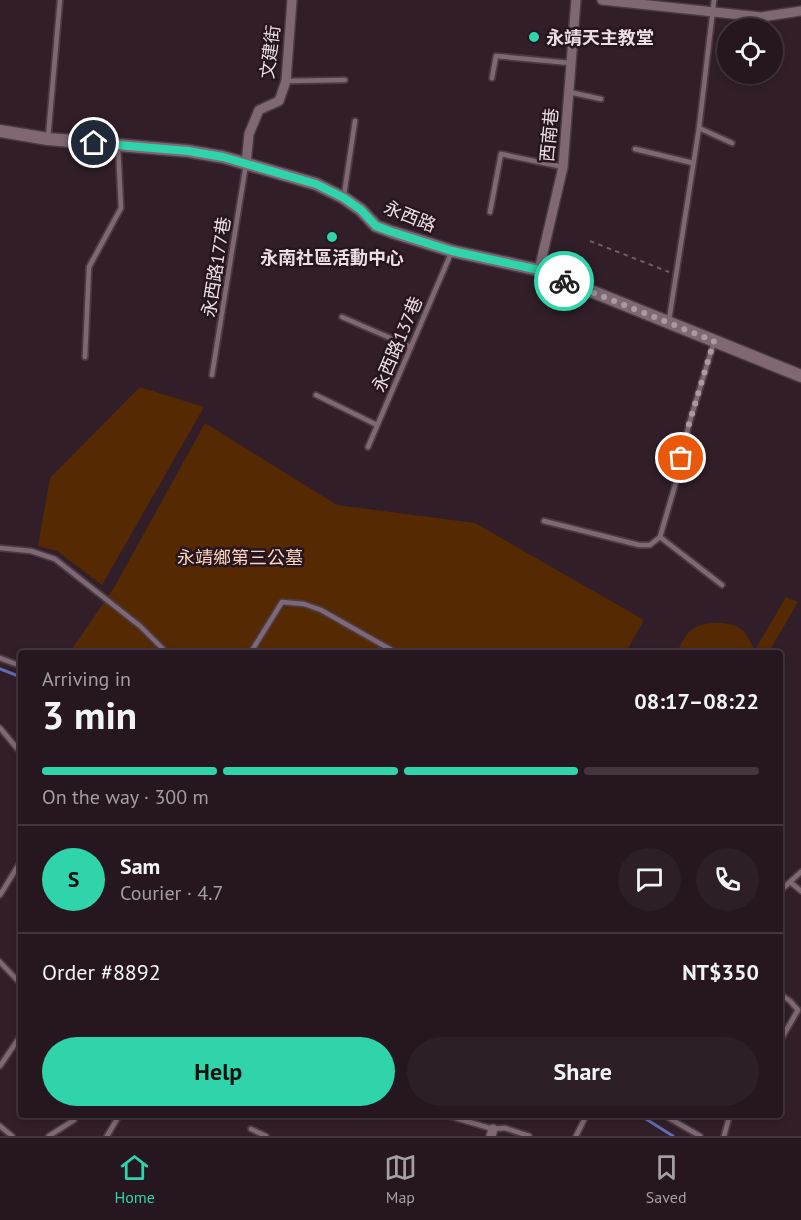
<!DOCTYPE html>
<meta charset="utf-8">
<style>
body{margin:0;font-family:"PT Sans","Noto Sans TC",sans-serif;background:#2d1f28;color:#f1f3f6;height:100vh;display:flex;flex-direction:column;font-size:22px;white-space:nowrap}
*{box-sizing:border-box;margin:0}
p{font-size:20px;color:#a39fa4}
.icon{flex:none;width:33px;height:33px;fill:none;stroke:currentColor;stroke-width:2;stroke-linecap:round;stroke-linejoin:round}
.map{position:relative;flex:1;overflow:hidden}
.side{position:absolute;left:18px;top:650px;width:765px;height:468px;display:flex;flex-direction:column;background:#25161f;border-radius:6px;box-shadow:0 3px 9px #0003,0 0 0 2px #42353d}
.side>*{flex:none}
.controls{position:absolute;left:717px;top:18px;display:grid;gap:12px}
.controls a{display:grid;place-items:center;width:66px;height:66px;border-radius:50%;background:#25161f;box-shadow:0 3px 9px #0003,0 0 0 2px #42353d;font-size:30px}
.pin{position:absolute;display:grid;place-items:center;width:51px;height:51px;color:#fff;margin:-26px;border:3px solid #fff;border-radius:50%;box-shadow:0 2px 6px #0007}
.courier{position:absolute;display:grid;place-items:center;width:60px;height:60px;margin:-30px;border:4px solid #2fd4aa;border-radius:50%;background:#fff;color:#222;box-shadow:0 2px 8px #0007}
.summary em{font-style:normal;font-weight:700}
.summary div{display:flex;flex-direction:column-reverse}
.summary{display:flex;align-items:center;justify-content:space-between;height:102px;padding:0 24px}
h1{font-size:39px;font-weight:700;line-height:45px}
.bar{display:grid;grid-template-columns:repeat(4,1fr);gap:9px 6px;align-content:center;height:72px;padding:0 24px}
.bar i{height:8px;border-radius:4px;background:#42353d}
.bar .current{background:#2fd4aa}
.bar p{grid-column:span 4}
.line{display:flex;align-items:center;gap:15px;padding:0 24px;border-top:2px solid #42353d}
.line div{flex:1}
.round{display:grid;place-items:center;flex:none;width:63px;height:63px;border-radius:32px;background:#2d1f28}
.action{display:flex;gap:12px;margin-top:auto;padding:12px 24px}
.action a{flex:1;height:69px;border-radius:36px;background:#2fd4aa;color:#111;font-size:24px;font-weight:700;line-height:69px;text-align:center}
.action a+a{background:#2d1f28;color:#f1f3f6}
.tabs{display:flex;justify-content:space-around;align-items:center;height:84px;border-top:2px solid #42353d;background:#25161f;font-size:16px;color:#a39fa4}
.tabs a{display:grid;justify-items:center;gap:3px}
.tabs .current{color:#2fd4aa}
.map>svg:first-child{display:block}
.green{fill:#552902}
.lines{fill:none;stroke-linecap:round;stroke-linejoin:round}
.stream{stroke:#616cae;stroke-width:3}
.lane-casing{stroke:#4a3b43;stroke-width:8}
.street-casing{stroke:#4a3b43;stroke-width:12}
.secondary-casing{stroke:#4a3b43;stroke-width:15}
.path{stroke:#6e5d66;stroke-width:2;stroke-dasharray:4.5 4.5;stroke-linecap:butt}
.lane{stroke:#7f6874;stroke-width:4.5}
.street{stroke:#7f6874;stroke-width:9}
.secondary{stroke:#7f6874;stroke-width:12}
.done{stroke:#a99aa2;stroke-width:6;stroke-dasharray:0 10.8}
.route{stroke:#2fd4aa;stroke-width:8}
.poi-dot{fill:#2fd4aa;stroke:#27151f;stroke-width:2}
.labels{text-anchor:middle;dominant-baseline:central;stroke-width:5;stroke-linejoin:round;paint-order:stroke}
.poi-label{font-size:18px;font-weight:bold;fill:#eadde3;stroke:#27151f;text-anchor:start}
.street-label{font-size:18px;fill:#eadde3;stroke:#27151f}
.park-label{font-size:18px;fill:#fad5bd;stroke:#27151f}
</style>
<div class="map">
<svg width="801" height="1136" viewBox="0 0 801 1136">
<rect width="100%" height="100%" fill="#311e29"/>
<g class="green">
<path d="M 140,387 L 204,407 L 102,585 L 57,551 L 38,546 L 50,478 Z"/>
<path d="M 205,423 L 337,505 L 475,523 L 644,620 L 626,652 L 70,652 L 115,586 Z"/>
<path d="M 786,597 L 798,602 L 769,652 L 677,652 C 680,646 684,637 689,632 C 701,620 729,620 742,630 C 748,635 751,644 755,650 Z"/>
</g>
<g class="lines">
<g class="stream">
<path d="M 0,669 L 21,677"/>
<path d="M 638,1114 L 673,1136"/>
</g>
<g class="lane-casing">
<g id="lane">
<path d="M 492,78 L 496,56 L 570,63"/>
<path d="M 286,81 L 345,80"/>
<path d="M 569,92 L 601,99"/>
<path d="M 699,128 L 732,143"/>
<path d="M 48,138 L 60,0"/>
<path d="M 635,149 L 693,163"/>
<path d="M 344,195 L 355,121"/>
<path d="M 490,212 L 501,154 L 563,167"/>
<path d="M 342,317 L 411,347"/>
<path d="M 669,320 L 699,128 L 714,0"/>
<path d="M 85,357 L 89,267 L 121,208 L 118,146"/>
<path d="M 212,375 L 246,164"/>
<path d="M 316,395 L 377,425"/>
<path d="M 368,447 L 452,251"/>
<path d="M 544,521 L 639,545 L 650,545 L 660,537 L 678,475 L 689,424 L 714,342"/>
<path d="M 660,537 L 722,585"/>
<path d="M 0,548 L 31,551 L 55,559 L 140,626 L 166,652"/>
<path d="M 251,652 L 282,602 L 304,604 L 321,610 L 395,652"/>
<path d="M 0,658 L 21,666"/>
<path d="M 0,728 L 21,753"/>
<path d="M 790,882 L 801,891"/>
<path d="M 780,891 L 801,872"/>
<path d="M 0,895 L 21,861"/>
<path d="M 0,962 L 21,984"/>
<path d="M 780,994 L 790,1001 L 798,1010 L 780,1041"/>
<path d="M 0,1066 L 21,1035"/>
<path d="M 442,1114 L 493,1129 L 505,1128 L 529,1136"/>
<path d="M 662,1114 L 700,1136"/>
<path d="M 0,1126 L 12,1136"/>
<path d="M 251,1129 L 266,1136"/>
<path d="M 49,1136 L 74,1120"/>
<path d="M 107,1136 L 120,1114"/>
<path d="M 576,1136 L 587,1114"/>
<path d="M 724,1136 L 730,1114"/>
</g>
</g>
<g class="street-casing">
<g id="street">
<path d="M 602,0 L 761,17 L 801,11"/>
<path d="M 246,164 L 249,134 L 259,110 L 279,101 L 286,81 L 292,0"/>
<path d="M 539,270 L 563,167 L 576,0"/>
<path d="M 491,1136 L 493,1129"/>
</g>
</g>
<g class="secondary-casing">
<path id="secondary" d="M 0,131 L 48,139 L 188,151 L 223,157 L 316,184 L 344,198 L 361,210 L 376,226 L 392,232 L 452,251 L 539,270 L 801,376"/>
</g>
<path class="path" d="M 590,241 L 669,272"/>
<use href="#lane" class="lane"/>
<use href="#street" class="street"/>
<use href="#secondary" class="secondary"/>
</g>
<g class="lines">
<path class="done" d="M 564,281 L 714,341 L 689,424 L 681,458"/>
<path class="route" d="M 94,143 L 188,151 L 223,157 L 316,184 L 344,198 L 361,210 L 376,226 L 392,232 L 452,251 L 539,270 L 564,281"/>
</g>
<g class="poi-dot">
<circle cx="534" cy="37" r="6"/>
<circle cx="332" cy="237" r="6"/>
</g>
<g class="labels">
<g class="poi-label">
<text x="546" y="37">永靖天主教堂</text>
<text x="332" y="257" text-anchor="middle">永南社區活動中心</text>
</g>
<g class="street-label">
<text transform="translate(270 52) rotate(-83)">文建街</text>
<text transform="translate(549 135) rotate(-85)">西南巷</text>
<text transform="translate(410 216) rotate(22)">永西路</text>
<text transform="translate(216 267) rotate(-81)">永西路177巷</text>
<text transform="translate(397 344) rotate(-67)">永西路137巷</text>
</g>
<g class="park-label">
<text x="240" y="557">永靖鄉第三公墓</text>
</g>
</g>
</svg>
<div class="controls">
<a><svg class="icon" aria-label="locate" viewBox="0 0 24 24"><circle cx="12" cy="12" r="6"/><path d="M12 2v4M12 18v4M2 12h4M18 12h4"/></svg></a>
</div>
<div class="pin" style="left:681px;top:458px;background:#ea580c"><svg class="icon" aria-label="bag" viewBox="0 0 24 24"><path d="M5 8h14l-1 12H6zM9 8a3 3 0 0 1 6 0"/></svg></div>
<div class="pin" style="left:94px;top:143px;background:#1f2937"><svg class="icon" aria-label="home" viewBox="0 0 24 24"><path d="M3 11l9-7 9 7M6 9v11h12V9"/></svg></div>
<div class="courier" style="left:564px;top:281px"><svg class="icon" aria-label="bike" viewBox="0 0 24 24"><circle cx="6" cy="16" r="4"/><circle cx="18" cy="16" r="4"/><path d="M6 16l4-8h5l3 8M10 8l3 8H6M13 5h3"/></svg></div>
<section class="side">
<div class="summary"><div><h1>3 min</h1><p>Arriving in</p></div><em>08:17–08:22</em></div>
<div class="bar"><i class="current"></i><i class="current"></i><i class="current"></i><i></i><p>On the way · 300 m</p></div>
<div class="line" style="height:108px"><b class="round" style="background:#2fd4aa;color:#111">S</b><div><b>Sam</b><p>Courier · 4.7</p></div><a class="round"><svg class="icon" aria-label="chat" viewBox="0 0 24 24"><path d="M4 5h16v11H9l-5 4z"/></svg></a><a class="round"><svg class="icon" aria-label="phone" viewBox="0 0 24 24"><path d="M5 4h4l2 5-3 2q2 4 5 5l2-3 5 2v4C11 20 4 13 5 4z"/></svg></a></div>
<div class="line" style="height:78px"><div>Order #8892</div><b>NT$350</b></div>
<div class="action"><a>Help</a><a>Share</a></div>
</section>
</div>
<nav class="tabs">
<a class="current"><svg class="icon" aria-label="home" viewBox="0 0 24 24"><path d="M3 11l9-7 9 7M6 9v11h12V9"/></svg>Home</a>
<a><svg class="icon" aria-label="map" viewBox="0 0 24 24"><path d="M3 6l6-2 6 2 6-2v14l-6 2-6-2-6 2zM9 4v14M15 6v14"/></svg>Map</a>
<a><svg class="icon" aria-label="saved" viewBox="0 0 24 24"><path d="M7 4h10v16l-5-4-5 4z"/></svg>Saved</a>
</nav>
